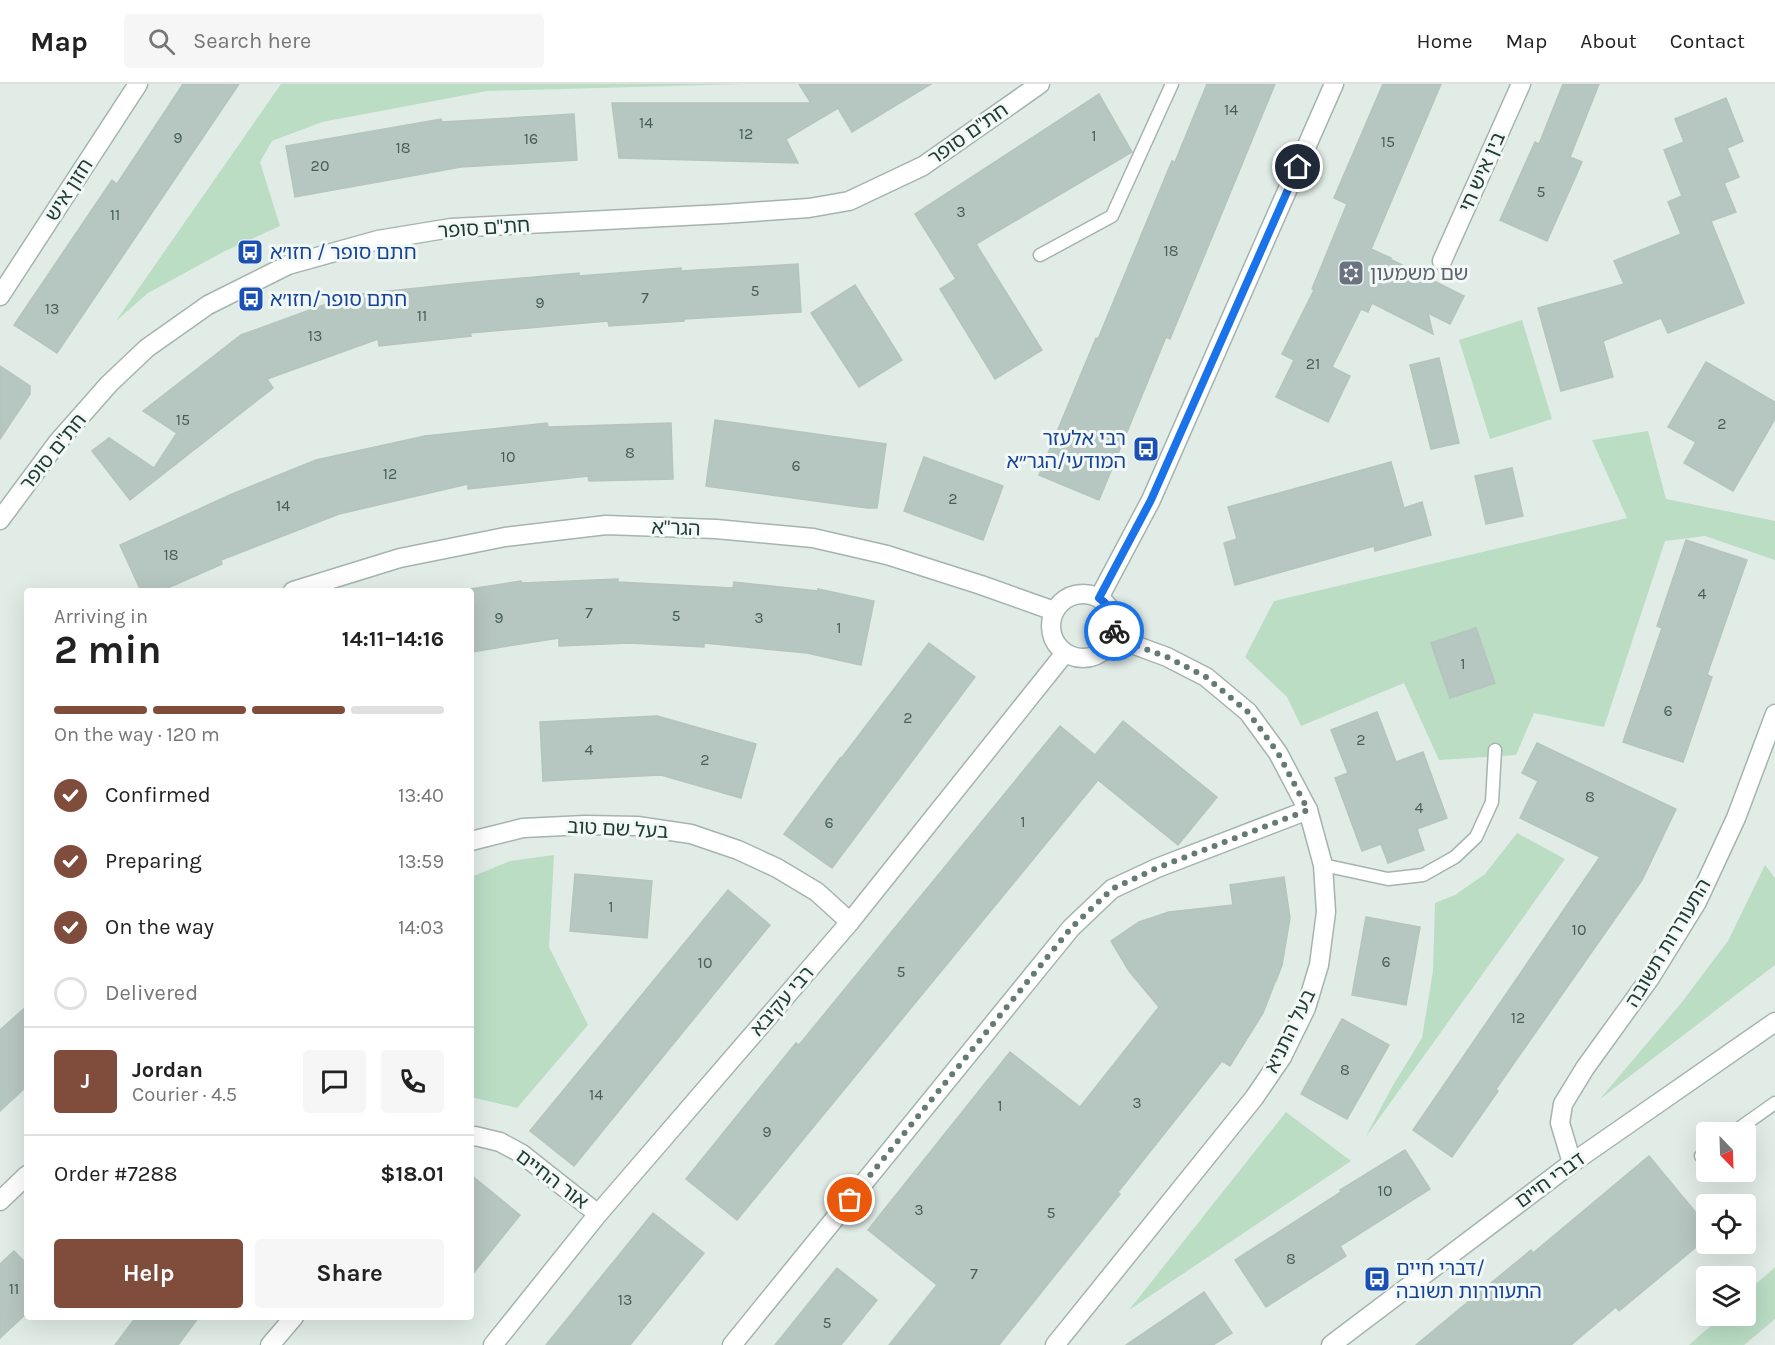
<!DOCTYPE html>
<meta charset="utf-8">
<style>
body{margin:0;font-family:Karla,"Noto Sans Hebrew",sans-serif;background:#f6f6f6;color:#222;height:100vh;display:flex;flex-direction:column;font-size:22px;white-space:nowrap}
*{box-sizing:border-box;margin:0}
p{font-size:20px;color:#767676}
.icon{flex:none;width:33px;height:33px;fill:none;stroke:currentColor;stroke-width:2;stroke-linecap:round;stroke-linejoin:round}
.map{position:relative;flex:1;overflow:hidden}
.side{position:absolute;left:24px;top:504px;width:450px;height:732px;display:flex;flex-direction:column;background:#fff;border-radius:6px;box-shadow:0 6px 24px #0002}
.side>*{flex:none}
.needle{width:39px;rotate:157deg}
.controls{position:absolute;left:1696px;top:1038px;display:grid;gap:12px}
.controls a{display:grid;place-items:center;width:60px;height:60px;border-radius:6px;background:#fff;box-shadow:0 6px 24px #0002;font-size:30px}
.pin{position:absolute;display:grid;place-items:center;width:51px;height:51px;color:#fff;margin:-26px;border:3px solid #fff;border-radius:50%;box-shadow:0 2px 6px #0007}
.courier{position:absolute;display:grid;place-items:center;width:60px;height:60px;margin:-30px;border:4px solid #1a73e8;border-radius:50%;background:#fff;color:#222;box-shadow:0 2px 8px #0007}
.headline em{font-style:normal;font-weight:700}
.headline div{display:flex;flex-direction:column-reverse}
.headline{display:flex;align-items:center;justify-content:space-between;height:102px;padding:0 30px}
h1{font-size:39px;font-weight:700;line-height:45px}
.bar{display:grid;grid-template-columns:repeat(4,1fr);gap:9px 6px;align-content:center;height:72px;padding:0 30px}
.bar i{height:8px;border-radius:4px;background:#e0e0e0}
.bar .current{background:#804c3b}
.bar p{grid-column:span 4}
.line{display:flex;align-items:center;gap:15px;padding:0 30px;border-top:2px solid #e0e0e0}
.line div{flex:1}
.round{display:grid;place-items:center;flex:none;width:63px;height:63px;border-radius:6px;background:#f6f6f6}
ol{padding:0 30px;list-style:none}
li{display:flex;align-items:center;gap:18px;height:66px}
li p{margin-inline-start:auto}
li .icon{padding:6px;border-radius:50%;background:#804c3b;color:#fff;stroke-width:4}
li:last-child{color:#767676}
li i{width:33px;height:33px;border:3px solid #e0e0e0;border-radius:50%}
.action{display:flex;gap:12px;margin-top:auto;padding:12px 30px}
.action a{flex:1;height:69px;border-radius:6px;background:#804c3b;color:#fff;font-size:24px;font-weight:700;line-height:69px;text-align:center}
.action a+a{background:#f6f6f6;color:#222}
header{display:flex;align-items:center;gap:36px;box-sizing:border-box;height:84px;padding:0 30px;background:#fff;border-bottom:2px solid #e0e0e0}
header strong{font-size:28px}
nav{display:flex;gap:33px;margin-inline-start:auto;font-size:21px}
.search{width:420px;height:54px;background:#f6f6f6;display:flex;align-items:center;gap:15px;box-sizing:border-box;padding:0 21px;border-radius:6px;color:#767676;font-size:22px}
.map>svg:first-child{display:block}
.green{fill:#baddc4}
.building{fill:#b6c6c0;stroke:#b4c5be;stroke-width:1.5}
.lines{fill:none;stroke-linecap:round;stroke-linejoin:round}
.service-casing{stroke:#a4b4ae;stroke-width:15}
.minor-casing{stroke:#a4b4ae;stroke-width:21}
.tertiary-casing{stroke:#a4b4ae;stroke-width:21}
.service{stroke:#fff;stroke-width:12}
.minor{stroke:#fff;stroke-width:18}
.tertiary{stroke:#fff;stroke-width:18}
.done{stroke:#647a73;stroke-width:6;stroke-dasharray:0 10.8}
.route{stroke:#1a73e8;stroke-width:8}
.labels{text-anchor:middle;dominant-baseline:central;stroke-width:6;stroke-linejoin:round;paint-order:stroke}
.number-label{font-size:16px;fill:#465e58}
.street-label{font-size:20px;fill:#213c35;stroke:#f2f8f5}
.transit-label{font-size:20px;fill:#164399;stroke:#f2f8f5;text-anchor:start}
.worship-label{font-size:20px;fill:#5b616d;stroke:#f2f8f5;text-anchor:start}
</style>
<header>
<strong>Map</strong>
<div class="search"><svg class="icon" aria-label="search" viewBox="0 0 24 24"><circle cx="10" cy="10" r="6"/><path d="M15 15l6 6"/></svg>Search here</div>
<nav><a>Home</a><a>Map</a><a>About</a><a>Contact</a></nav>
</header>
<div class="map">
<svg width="1775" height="1261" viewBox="0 0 1775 1261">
<rect width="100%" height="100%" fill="#e1ece7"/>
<g class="green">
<path d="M 281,0 L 743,0 L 487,7 L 322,38 L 272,57 L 260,78 L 280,142 L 225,167 L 148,209 L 116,237 Z"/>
<path d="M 1522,236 L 1552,335 L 1490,355 L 1459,256 Z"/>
<path d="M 1648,347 L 1666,415 L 1775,437 L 1775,476 L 1705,452 L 1665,457 L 1604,643 L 1534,629 L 1516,671 L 1439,676 L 1404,599 L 1301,642 L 1287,613 L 1245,573 L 1274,517 L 1627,434 L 1592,356 Z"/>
<path d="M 1517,749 L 1565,775 L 1365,1054 L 1392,1003 L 1422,954 L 1433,887 L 1435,819 L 1455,811 L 1485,790 Z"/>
<path d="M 554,771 L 549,863 L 588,941 L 517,1024 L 471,1013 L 471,793 L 510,777 Z"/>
<path d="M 1765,781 L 1775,794 L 1775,881 L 1600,1015 L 1682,918 L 1728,857 Z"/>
<path d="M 1286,1028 L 1351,1077 L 1129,1226 Z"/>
<path d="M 1775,1183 L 1775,1235 L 1744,1261 L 1689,1261 L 1722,1232 L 1746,1232 L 1746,1209 Z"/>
</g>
<g class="building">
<path d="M 183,0 L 239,0 L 57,269 L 14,241 L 112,96 L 117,100 Z"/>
<path d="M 799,0 L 931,0 L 852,48 L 838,24 L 786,55 L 798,79 L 619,74 L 612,19 L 811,19 Z"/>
<path d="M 1207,0 L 1275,0 L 1170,255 L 1166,253 L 1099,416 L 1039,391 L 1096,254 L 1098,255 L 1172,77 L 1175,78 Z"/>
<path d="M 1383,0 L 1441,0 L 1371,165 L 1391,174 L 1390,175 L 1464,212 L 1450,240 L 1428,229 L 1433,250 L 1372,219 L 1368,228 L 1361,225 L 1332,283 L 1350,292 L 1328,338 L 1276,313 L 1294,276 L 1282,270 L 1314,206 L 1312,205 L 1347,120 L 1334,114 Z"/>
<path d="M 1563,0 L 1599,0 L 1570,73 L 1582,78 L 1547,157 L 1500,136 L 1535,58 L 1539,60 Z"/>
<path d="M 1099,10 L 1132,68 L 976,160 L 1042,266 L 995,295 L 940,205 L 956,195 L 915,130 Z"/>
<path d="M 1726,14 L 1743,57 L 1727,64 L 1739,93 L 1724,99 L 1736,128 L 1711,137 L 1744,219 L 1668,249 L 1661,234 L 1603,257 L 1613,293 L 1561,307 L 1538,224 L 1624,200 L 1614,177 L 1681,150 L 1668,118 L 1682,112 L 1664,66 L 1684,58 L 1675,35 Z"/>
<path d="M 574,30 L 577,76 L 461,83 L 295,113 L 286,62 L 441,35 L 442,38 Z"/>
<path d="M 798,180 L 801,228 L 684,235 L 684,237 L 609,242 L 608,237 L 470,249 L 471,252 L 379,262 L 378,255 L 267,295 L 273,304 L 130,416 L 92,367 L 109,354 L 154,384 L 177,349 L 143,327 L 241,251 L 351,211 L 465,199 L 579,189 L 579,192 L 681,184 L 681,187 Z"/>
<path d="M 855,201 L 902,276 L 859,303 L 811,229 Z"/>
<path d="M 1439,274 L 1459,359 L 1431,365 L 1410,281 Z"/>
<path d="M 1706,278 L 1775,318 L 1775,335 L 1733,407 L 1684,379 L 1696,358 L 1668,343 Z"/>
<path d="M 0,282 L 30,302 L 30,310 L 0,355 Z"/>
<path d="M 715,336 L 886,360 L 877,424 L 867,424 L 706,402 Z"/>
<path d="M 547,339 L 548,343 L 671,339 L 673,395 L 589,397 L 588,392 L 468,405 L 468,400 L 339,430 L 221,476 L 222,480 L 161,507 L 141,507 L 120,461 L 232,410 L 316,376 L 425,352 Z"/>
<path d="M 924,373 L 1003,402 L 983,456 L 904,427 Z"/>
<path d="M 1391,378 L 1404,424 L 1422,418 L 1431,451 L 1375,467 L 1374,462 L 1235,501 L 1224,459 L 1237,455 L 1228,423 Z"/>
<path d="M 1512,384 L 1523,432 L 1486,440 L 1475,392 Z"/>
<path d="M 1686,456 L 1747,476 L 1707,591 L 1712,593 L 1683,678 L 1623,658 L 1662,544 L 1657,542 Z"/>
<path d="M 618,495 L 618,498 L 733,504 L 734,498 L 818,507 L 818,505 L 874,517 L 861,581 L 807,569 L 704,559 L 704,563 L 630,559 L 559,562 L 559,554 L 471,568 L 471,505 L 521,497 L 522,499 Z"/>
<path d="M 1476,544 L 1495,599 L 1450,614 L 1431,559 Z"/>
<path d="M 929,559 L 975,593 L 832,784 L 784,750 L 841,673 L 840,676 Z"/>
<path d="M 1377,628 L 1396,678 L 1423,668 L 1447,734 L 1417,745 L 1424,766 L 1388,779 L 1381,760 L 1362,767 L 1335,694 L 1348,689 L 1331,646 Z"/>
<path d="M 657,632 L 756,660 L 741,714 L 661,691 L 543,697 L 540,638 Z"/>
<path d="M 1123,637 L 1217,713 L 1178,761 L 1098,696 L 737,1136 L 686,1095 L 796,959 L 799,961 L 1060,642 L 1095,671 Z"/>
<path d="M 1537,659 L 1676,725 L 1642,796 L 1496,1005 L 1498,1007 L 1452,1073 L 1413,1046 L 1600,773 L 1520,734 L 1538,697 L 1522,689 Z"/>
<path d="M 575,790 L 652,797 L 647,854 L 570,847 Z"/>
<path d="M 1284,793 L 1290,834 L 1282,881 L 1276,897 L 1270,896 L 1275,898 L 1263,929 L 1230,982 L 1222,977 L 1118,1108 L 1120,1110 L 999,1261 L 889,1261 L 937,1201 L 868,1146 L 1010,968 L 1080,1023 L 1159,923 L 1129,887 L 1111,857 L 1139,838 L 1169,828 L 1233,821 L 1230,801 Z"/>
<path d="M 728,806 L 770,841 L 574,1082 L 530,1047 Z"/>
<path d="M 1366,833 L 1420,843 L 1406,921 L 1352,911 Z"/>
<path d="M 27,922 L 27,1002 L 0,1027 L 0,946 Z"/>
<path d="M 1342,935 L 1389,961 L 1347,1035 L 1301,1010 Z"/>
<path d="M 1405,1066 L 1430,1105 L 1340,1162 L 1346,1172 L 1266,1223 L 1235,1176 L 1341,1108 L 1340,1106 Z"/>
<path d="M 1649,1072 L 1707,1142 L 1707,1154 L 1619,1227 L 1616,1223 L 1571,1261 L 1416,1261 L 1531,1166 L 1533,1169 Z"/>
<path d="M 471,1091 L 520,1131 L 471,1192 Z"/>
<path d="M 653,1129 L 704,1169 L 630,1261 L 546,1261 Z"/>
<path d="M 14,1167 L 27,1180 L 27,1229 L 0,1254 L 0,1180 Z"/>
<path d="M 837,1184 L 877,1216 L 841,1261 L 775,1261 Z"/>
<path d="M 1204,1208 L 1232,1249 L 1213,1261 L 1126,1261 Z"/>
<path d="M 136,1233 L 199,1233 L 178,1261 L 115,1261 Z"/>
</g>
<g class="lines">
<g class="service-casing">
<g id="service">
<path d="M 1040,171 L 1112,132 L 1172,0"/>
<path d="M 1323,781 L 1388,795 L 1423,791 L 1455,773 L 1476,753 L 1492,718 L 1495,666"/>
<path d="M 1734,1048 L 1775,1019"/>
<path d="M 1701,1072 L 1707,1067"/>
</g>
</g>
<g class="minor-casing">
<g id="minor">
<path d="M 1442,177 L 1521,0"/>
<path d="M 293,507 L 400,474 L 505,453 L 606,441 L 716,445 L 813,454 L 887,471 L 981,501 L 1054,527"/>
<path d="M 471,757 L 523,744 L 585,741 L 637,742 L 691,750 L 738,766 L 777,784 L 817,808 L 850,838"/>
<path d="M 471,1053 L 475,1052 L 500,1058 L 522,1070 L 598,1130"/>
<path d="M 1572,1079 L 1560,1039 L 1563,1020 L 1585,984 L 1650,894 L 1697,818 L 1736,734 L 1775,630"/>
<path d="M 0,1117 L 27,1091"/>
<path d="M 270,1261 L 294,1233"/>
<path d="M 732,1261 L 1071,844 L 1112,805 L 1157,784 L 1308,726"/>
<path d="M 1055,1261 L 1254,1014 L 1282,973 L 1306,924 L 1319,881 L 1326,828 L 1323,781 L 1308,726 L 1278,669 L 1248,628 L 1206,593 L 1167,573 L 1113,553"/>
</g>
</g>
<g class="tertiary-casing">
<g id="tertiary">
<path d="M 0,212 L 138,0"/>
<path d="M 0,436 L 57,359 L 109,300 L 147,264 L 208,221 L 288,181 L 378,156 L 451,144 L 723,130 L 809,124 L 849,117 L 923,82 L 1040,0"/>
<circle cx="1083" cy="542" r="32"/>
<path d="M 1099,514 L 1151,416 L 1334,0"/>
<path d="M 493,1261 L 598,1130 L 850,838 L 1065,569"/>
<path d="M 1331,1261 L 1572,1079 L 1775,938"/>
</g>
</g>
<use href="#service" class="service"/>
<use href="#minor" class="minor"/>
<use href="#tertiary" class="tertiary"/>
</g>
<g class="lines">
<path class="done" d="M 850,1116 L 1071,844 L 1112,805 L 1157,784 L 1308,726 L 1278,669 L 1248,628 L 1206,593 L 1167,573 L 1113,553 L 1114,547"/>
<path class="route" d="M 1114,547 C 1116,532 1111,523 1099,514 L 1151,416 L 1298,83"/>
</g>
<defs>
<g id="bus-square" transform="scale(1.35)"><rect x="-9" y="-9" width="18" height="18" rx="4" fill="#1a4fb4" stroke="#f2f8f5"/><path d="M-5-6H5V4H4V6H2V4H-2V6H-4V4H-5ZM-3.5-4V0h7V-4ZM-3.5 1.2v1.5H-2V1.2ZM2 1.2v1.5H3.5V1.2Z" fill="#fff"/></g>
<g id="synagogue-square" transform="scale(1.35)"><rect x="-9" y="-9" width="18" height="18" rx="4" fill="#6b7280" stroke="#f2f8f5"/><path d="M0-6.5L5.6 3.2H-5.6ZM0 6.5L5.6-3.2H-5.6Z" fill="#fff"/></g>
</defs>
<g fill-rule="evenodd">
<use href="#bus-square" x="250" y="168"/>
<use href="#synagogue-square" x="1351" y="189"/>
<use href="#bus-square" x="251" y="215"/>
<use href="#bus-square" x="1146" y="365"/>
<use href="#bus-square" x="1377" y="1195"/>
</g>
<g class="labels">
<g class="number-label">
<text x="1231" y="25">14</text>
<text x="646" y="38">14</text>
<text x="746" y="49">12</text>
<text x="1094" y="51">1</text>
<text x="178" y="53">9</text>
<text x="531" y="54">16</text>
<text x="1388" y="57">15</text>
<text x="403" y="63">18</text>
<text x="320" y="81">20</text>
<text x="1541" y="107">5</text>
<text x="961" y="127">3</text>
<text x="115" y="130">11</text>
<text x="1171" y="166">18</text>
<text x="755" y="206">5</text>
<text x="645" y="213">7</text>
<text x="540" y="218">9</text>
<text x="52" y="224">13</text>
<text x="422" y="231">11</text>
<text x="315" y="251">13</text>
<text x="1313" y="279">21</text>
<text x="183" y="335">15</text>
<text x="1722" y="339">2</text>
<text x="630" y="368">8</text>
<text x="508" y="372">10</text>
<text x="796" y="381">6</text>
<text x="390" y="389">12</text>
<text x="953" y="414">2</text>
<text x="283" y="421">14</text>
<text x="171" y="470">18</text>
<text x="1702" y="509">4</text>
<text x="589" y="528">7</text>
<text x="676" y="531">5</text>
<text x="499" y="533">9</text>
<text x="759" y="533">3</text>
<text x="839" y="543">1</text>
<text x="1463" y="579">1</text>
<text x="1668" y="626">6</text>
<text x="908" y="633">2</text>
<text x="1361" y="655">2</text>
<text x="589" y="665">4</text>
<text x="705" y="675">2</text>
<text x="1590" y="712">8</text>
<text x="1419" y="723">4</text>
<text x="1023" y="737">1</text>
<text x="829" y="738">6</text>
<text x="611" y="822">1</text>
<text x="1579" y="845">10</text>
<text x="1386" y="877">6</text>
<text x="705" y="878">10</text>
<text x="901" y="887">5</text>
<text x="1518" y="933">12</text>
<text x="1345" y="985">8</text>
<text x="596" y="1010">14</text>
<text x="1137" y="1018">3</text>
<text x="1000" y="1021">1</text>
<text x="767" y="1047">9</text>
<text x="1385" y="1106">10</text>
<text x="919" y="1125">3</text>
<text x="1051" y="1128">5</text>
<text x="1291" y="1174">8</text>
<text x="974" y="1189">7</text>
<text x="14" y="1204">11</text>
<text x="625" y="1215">13</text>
<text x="827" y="1238">5</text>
</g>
<g class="street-label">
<text transform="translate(968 50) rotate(-35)">חת"ם סופר</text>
<text transform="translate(1482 88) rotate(-66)">בין איש חי</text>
<text transform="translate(69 106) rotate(-57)">חזון איש</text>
<text transform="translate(484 144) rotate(-4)">חת"ם סופר</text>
<text transform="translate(53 368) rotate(-51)">חת"ם סופר</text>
<text transform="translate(676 444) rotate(2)">הגר"א</text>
<text transform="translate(618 745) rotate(3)">בעל שם טוב</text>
<text transform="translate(1668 859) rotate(-59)">התעוררות תשובה</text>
<text transform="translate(782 917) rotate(-49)">רבי עקיבא</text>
<text transform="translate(1290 947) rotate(-64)">בעל התניא</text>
<text transform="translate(552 1095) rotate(37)">אור החיים</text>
<text transform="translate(1550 1096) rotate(-36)">דברי חיים</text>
</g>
<g class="transit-label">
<text x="270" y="168">חתם סופר / חזו׳א</text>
<text x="270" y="215">חתם סופר/חזו׳א</text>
<text x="1126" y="354" text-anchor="end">רבי אלעזר<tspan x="1126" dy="23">המודעי/הגר״א</tspan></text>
<text x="1396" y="1184">דברי חיים/<tspan x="1396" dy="23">התעוררות תשובה</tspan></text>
</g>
<g class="worship-label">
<text x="1370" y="189">שם משמעון</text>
</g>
</g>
</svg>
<div class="controls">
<a><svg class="needle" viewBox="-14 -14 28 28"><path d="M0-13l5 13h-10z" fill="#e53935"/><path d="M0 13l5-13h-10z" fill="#767676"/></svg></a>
<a><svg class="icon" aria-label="locate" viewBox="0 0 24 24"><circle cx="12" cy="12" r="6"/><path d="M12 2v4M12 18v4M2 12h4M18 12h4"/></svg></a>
<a><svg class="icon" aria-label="layers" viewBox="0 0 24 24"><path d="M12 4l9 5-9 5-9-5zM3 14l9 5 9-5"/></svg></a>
</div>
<div class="pin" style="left:850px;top:1116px;background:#ea580c"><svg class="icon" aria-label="bag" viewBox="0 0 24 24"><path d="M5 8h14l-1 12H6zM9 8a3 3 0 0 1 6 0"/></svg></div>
<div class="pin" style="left:1298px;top:83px;background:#1f2937"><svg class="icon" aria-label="home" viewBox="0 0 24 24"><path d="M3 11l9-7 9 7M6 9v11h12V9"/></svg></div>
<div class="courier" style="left:1114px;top:547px"><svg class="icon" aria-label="bike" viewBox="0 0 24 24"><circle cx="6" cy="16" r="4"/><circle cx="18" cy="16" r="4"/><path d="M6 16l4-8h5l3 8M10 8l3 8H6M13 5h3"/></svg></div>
<section class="side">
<div class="headline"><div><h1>2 min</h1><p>Arriving in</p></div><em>14:11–14:16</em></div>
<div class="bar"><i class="current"></i><i class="current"></i><i class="current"></i><i></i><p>On the way · 120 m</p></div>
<ol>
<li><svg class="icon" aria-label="check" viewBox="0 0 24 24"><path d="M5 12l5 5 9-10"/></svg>Confirmed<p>13:40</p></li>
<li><svg class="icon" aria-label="check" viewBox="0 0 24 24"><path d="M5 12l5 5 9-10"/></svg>Preparing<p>13:59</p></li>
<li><svg class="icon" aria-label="check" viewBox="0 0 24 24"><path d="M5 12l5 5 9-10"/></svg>On the way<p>14:03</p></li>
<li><i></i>Delivered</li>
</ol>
<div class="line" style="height:108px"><b class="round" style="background:#804c3b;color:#fff">J</b><div><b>Jordan</b><p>Courier · 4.5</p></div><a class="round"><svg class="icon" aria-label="chat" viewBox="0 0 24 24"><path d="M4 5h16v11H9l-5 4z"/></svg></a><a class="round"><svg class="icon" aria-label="phone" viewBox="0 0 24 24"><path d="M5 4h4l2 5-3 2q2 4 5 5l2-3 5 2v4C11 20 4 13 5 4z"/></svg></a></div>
<div class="line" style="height:78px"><div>Order #7288</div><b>$18.01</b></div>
<div class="action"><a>Help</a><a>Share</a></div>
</section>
</div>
